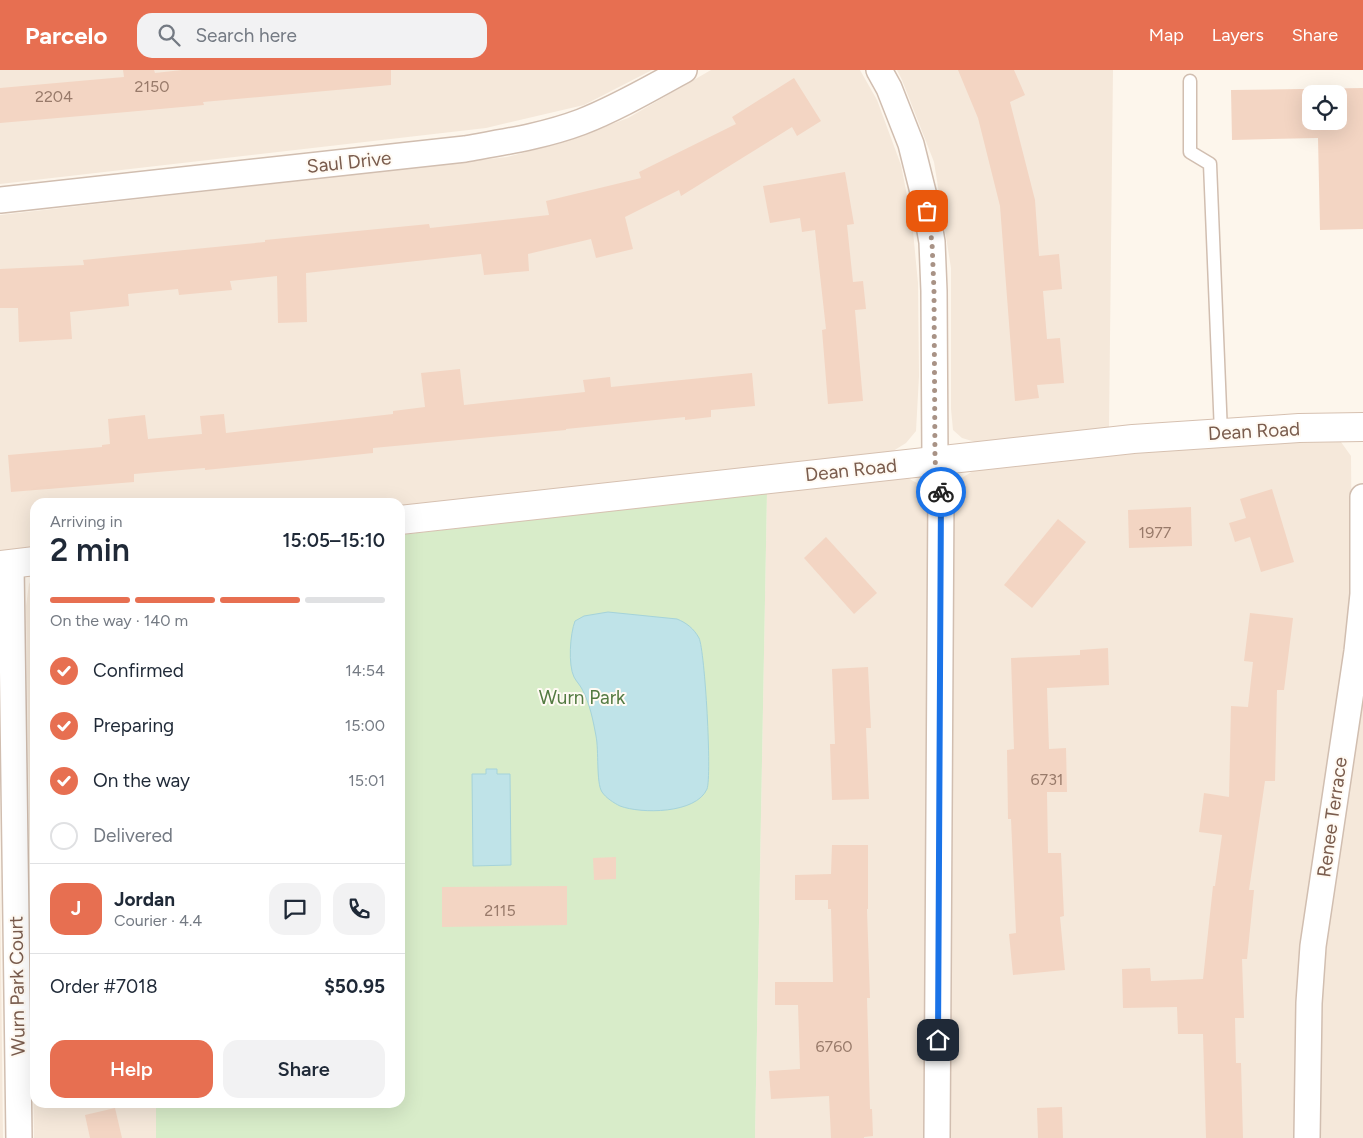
<!DOCTYPE html>
<meta charset="utf-8">
<style>
body{margin:0;font-family:Figtree,sans-serif;background:#f2f2f3;color:#1f2937;height:100vh;display:flex;flex-direction:column;font-size:19px;white-space:nowrap}
*{box-sizing:border-box;margin:0}
p{font-size:16px;color:#747a83}
.icon{flex:none;width:28px;height:28px;fill:none;stroke:currentColor;stroke-width:2;stroke-linecap:round;stroke-linejoin:round}
.map{position:relative;flex:1;overflow:hidden}
.panel{position:absolute;left:30px;top:428px;width:375px;height:610px;display:flex;flex-direction:column;background:#fff;border-radius:15px;box-shadow:0 5px 20px #0002}
.panel>*{flex:none}
.controls{position:absolute;left:1302px;top:15px;display:grid;gap:10px}
.controls a{display:grid;place-items:center;width:45px;height:45px;border-radius:10px;background:#fff;box-shadow:0 5px 20px #0002;font-size:25px}
.pin{position:absolute;display:grid;place-items:center;width:42px;height:42px;color:#fff;margin:-21px;border-radius:10px;box-shadow:0 2px 8px #0006}
.courier{position:absolute;display:grid;place-items:center;width:50px;height:50px;margin:-25px;border:4px solid #1a73e8;border-radius:50%;background:#fff;color:#222;box-shadow:0 1px 6px #0007}
.overview em{font-style:normal;font-weight:600}
.overview div{display:flex;flex-direction:column-reverse}
.overview{display:flex;align-items:center;justify-content:space-between;height:85px;padding:0 20px}
h1{font-size:32px;font-weight:600;line-height:38px}
.bar{display:grid;grid-template-columns:repeat(4,1fr);gap:8px 5px;align-content:center;height:60px;padding:0 20px}
.bar i{height:6px;border-radius:4px;background:#e0e1e3}
.bar .active{background:#e76f51}
.bar p{grid-column:span 4}
.line{display:flex;align-items:center;gap:12px;padding:0 20px;border-top:1px solid #e0e1e3}
.line div{flex:1}
.round{display:grid;place-items:center;flex:none;width:52px;height:52px;border-radius:15px;background:#f2f2f3}
ol{padding:0 20px;list-style:none}
li{display:flex;align-items:center;gap:15px;height:55px}
li p{margin-inline-start:auto}
li .icon{padding:5px;border-radius:50%;background:#e76f51;color:#fff;stroke-width:4}
li:last-child{color:#747a83}
li i{width:28px;height:28px;border:2px solid #e0e1e3;border-radius:50%}
.action{display:flex;gap:10px;margin-top:auto;padding:10px 20px}
.action a{flex:1;height:58px;border-radius:15px;background:#e76f51;color:#fff;font-size:20px;font-weight:600;line-height:58px;text-align:center}
.action a+a{background:#f2f2f3;color:#1f2937}
header{display:flex;align-items:center;gap:30px;box-sizing:border-box;height:70px;padding:0 25px;background:#e76f51;color:#fff}
header strong{font-size:24px}
nav{display:flex;gap:28px;margin-inline-start:auto;font-size:18px}
.search{width:350px;height:45px;background:#f2f2f3;display:flex;align-items:center;gap:12px;box-sizing:border-box;padding:0 18px;border-radius:15px;color:#747a83;font-size:19px}
.map>svg:first-child{display:block}
.residential{fill:#f5e8da}
.green{fill:#d8ecc9}
.water{fill:#bfe3e8;stroke:#a5d3da}
.building{fill:#f3d5c3;fill-rule:evenodd}
.lines{fill:none;stroke-linecap:round;stroke-linejoin:round}
.service-casing{stroke:#d1beb0;stroke-width:15}
.minor-casing{stroke:#d1beb0;stroke-width:28}
.secondary-casing{stroke:#d6c0b0;stroke-width:30}
.service{stroke:#fff;stroke-width:12}
.minor{stroke:#fff;stroke-width:25}
.secondary{stroke:#fff;stroke-width:28}
.done{stroke:#a89285;stroke-width:5;stroke-dasharray:0 9}
.route{stroke:#1a73e8;stroke-width:6}
.labels{text-anchor:middle;dominant-baseline:central;stroke-width:4;stroke-linejoin:round;paint-order:stroke}
.number-label{font-size:16px;fill:#987a6a}
.street-label{font-size:19px;fill:#7a5c4d;stroke:#fffaf3}
.park-label{font-size:19px;fill:#537a41;stroke:#fffaf3}
</style>
<header>
<strong>Parcelo</strong>
<div class="search"><svg class="icon" aria-label="search" viewBox="0 0 24 24"><circle cx="10" cy="10" r="6"/><path d="M15 15l6 6"/></svg>Search here</div>
<nav><a>Map</a><a>Layers</a><a>Share</a></nav>
</header>
<div class="map">
<svg width="1363" height="1068" viewBox="0 0 1363 1068">
<rect width="100%" height="100%" fill="#fdf6ec"/>
<g class="residential">
<path d="M 0,0 L 652,0 L 584,35 L 486,58 L 0,114 Z"/>
<path d="M 711,0 L 860,0 L 877,30 L 901,95 L 912,151 L 918,213 L 919,306 L 916,361 L 906,373 L 890,383 L 400,437 L 400,432 L 35,432 L 35,478 L 0,482 L 0,145 L 507,87 L 561,73 L 628,48 Z"/>
<path d="M 897,0 L 1113,0 L 1109,358 L 982,374 L 962,368 L 953,360 L 951,339 L 951,198 L 934,92 L 902,10 Z"/>
<path d="M 1341,372 L 1351,386 L 1352,505 L 1345,582 L 1306,839 L 1299,913 L 1294,1068 L 950,1068 L 954,424 L 960,409 L 973,401 L 1186,378 L 1235,374 Z"/>
<path d="M 906,407 L 917,413 L 928,433 L 930,543 L 926,1068 L 755,1068 L 767,422 Z"/>
<path d="M 35,504 L 35,1032 L 156,1033 L 156,1068 L 34,1068 L 26,536 L 29,514 Z"/>
<path d="M 1363,619 L 1363,1068 L 1317,1068 L 1322,923 L 1330,845 Z"/>
<path d="M 0,803 L 3,1068 L 0,1068 Z"/>
</g>
<path class="green" d="M 767,422 L 755,1068 L 156,1068 L 156,1033 L 400,1032 L 400,465 Z"/>
<g class="water">
<path d="M 608,542 L 677,549 C 687,553 694,559 699,568 C 705,581 712,706 707,719 C 696,744 641,744 620,736 C 614,733 606,728 602,722 C 596,713 599,680 596,666 C 593,650 590,634 582,619 C 580,615 576,611 574,607 C 568,595 570,564 575,551 L 584,546 Z"/>
<path d="M 486,699 L 497,699 L 497,704 L 510,704 L 511,795 L 473,796 L 472,704 L 486,704 Z"/>
</g>
<g class="building">
<path d="M 123,0 L 154,0 L 155,3 L 182,0 L 391,0 L 391,15 L 203,32 L 204,35 L 127,42 L 0,53 L 0,18 L 124,7 Z"/>
<path d="M 958,0 L 1014,0 L 1025,25 L 1010,32 L 1035,130 L 1039,186 L 1059,184 L 1062,219 L 1043,221 L 1047,269 L 1060,268 L 1064,313 L 1037,315 L 1039,328 L 1015,331 L 1000,136 L 978,48 Z"/>
<path d="M 794,8 L 821,51 L 797,66 L 792,57 L 681,126 L 679,120 L 625,147 L 633,179 L 596,188 L 591,169 L 528,184 L 529,201 L 484,205 L 481,184 L 306,203 L 307,252 L 278,253 L 277,206 L 230,211 L 232,220 L 179,225 L 178,219 L 128,224 L 129,236 L 70,242 L 72,269 L 19,272 L 18,238 L 0,238 L 0,199 L 84,195 L 83,190 L 265,172 L 265,170 L 429,154 L 430,158 L 549,145 L 546,131 L 641,108 L 639,102 L 736,54 L 732,47 Z"/>
<path d="M 1363,18 L 1363,159 L 1320,160 L 1318,68 L 1232,70 L 1231,20 ZM 1311,24 L 1339,24 L 1339,51 L 1311,51 Z"/>
<path d="M 845,102 L 854,154 L 847,155 L 853,212 L 863,211 L 866,239 L 855,240 L 863,331 L 828,334 L 822,260 L 826,259 L 815,160 L 802,162 L 800,148 L 770,153 L 763,116 Z"/>
<path d="M 460,299 L 464,335 L 585,322 L 583,310 L 610,307 L 611,317 L 752,303 L 755,336 L 711,340 L 711,347 L 685,350 L 685,347 L 566,359 L 566,360 L 373,378 L 373,383 L 298,391 L 205,400 L 205,398 L 134,404 L 134,412 L 11,422 L 8,385 L 102,377 L 102,375 L 110,374 L 108,349 L 145,345 L 148,369 L 202,364 L 200,346 L 224,344 L 226,363 L 393,344 L 393,341 L 425,337 L 421,303 Z"/>
<path d="M 1272,419 L 1294,492 L 1261,502 L 1250,467 L 1235,472 L 1229,453 L 1246,448 L 1240,429 Z"/>
<path d="M 1191,437 L 1192,476 L 1129,478 L 1128,440 Z"/>
<path d="M 1058,449 L 1086,472 L 1032,538 L 1004,515 Z"/>
<path d="M 826,467 L 877,523 L 854,544 L 804,488 Z"/>
<path d="M 1250,543 L 1293,548 L 1284,620 L 1277,620 L 1275,711 L 1265,711 L 1249,820 L 1254,820 L 1247,889 L 1242,889 L 1244,948 L 1235,948 L 1236,993 L 1241,993 L 1243,1068 L 1206,1068 L 1203,964 L 1178,964 L 1177,937 L 1123,938 L 1122,899 L 1150,898 L 1151,911 L 1203,909 L 1213,816 L 1215,816 L 1222,765 L 1199,762 L 1204,723 L 1229,727 L 1231,636 L 1248,637 L 1253,592 L 1244,591 Z"/>
<path d="M 1108,578 L 1109,615 L 1047,618 L 1049,679 L 1066,678 L 1067,722 L 1047,722 L 1048,783 L 1061,783 L 1064,846 L 1060,847 L 1065,900 L 1013,905 L 1009,864 L 1016,863 L 1011,749 L 1008,749 L 1007,680 L 1014,679 L 1011,588 L 1080,585 L 1080,580 Z"/>
<path d="M 868,597 L 871,658 L 866,658 L 869,729 L 832,730 L 830,674 L 835,674 L 832,599 Z"/>
<path d="M 832,775 L 868,775 L 868,839 L 867,839 L 870,928 L 867,928 L 870,1039 L 872,1039 L 873,1066 L 864,1067 L 864,1068 L 831,1068 L 829,1026 L 771,1029 L 769,1001 L 800,999 L 798,935 L 775,935 L 775,912 L 833,912 L 831,839 L 828,839 L 828,830 L 795,830 L 795,805 L 831,804 Z"/>
<path d="M 616,787 L 616,809 L 594,810 L 593,788 Z"/>
<path d="M 567,816 L 567,855 L 442,857 L 442,817 Z"/>
<path d="M 1062,1037 L 1063,1068 L 1038,1068 L 1037,1038 Z"/>
<path d="M 115,1038 L 122,1068 L 90,1068 L 85,1045 Z"/>
</g>
<g class="lines">
<g class="service-casing">
<path id="service" d="M 1190,11 L 1190,82 L 1210,94 L 1221,363"/>
</g>
<g class="minor-casing">
<g id="minor">
<path d="M 879,0 L 889,18 L 911,74 L 924,126 L 932,172 L 934,221 L 935,391 L 941,422 L 937,1068"/>
<path d="M 0,130 L 465,79 C 504,72 544,66 581,52 C 617,38 651,18 684,0"/>
<path d="M 11,494 L 19,1068"/>
<path d="M 1307,1068 L 1309,933 L 1313,876 L 1357,581 L 1363,524 L 1363,427"/>
</g>
</g>
<g class="secondary-casing">
<g id="secondary">
<path d="M 400,450 L 1133,369 L 1299,358 L 1363,357"/>
<path d="M 0,495 L 35,491"/>
</g>
</g>
<use href="#service" class="service"/>
<use href="#minor" class="minor"/>
<use href="#secondary" class="secondary"/>
</g>
<g class="lines">
<path class="done" d="M 927,141 L 932,172 L 934,221 L 935,391 L 941,422"/>
<path class="route" d="M 938,970 L 941,422"/>
</g>
<g class="labels">
<g class="number-label">
<text x="152" y="16">2150</text>
<text x="54" y="26">2204</text>
<text x="1155" y="462">1977</text>
<text x="1047" y="709">6731</text>
<text x="500" y="840">2115</text>
<text x="834" y="976">6760</text>
</g>
<g class="street-label">
<text transform="translate(349 92) rotate(-6)">Saul Drive</text>
<text transform="translate(1254 361) rotate(-3)">Dean Road</text>
<text transform="translate(851 400) rotate(-6)">Dean Road</text>
<text transform="translate(1332 747) rotate(-82)">Renee Terrace</text>
<text transform="translate(17 916) rotate(-91)">Wurn Park Court</text>
</g>
<g class="park-label">
<text x="582" y="627">Wurn Park</text>
</g>
</g>
</svg>
<div class="controls">
<a><svg class="icon" aria-label="locate" viewBox="0 0 24 24"><circle cx="12" cy="12" r="6"/><path d="M12 2v4M12 18v4M2 12h4M18 12h4"/></svg></a>
</div>
<div class="pin" style="left:927px;top:141px;background:#ea580c"><svg class="icon" aria-label="bag" viewBox="0 0 24 24"><path d="M5 8h14l-1 12H6zM9 8a3 3 0 0 1 6 0"/></svg></div>
<div class="pin" style="left:938px;top:970px;background:#1f2937"><svg class="icon" aria-label="home" viewBox="0 0 24 24"><path d="M3 11l9-7 9 7M6 9v11h12V9"/></svg></div>
<div class="courier" style="left:941px;top:422px"><svg class="icon" aria-label="bike" viewBox="0 0 24 24"><circle cx="6" cy="16" r="4"/><circle cx="18" cy="16" r="4"/><path d="M6 16l4-8h5l3 8M10 8l3 8H6M13 5h3"/></svg></div>
<section class="panel">
<div class="overview"><div><h1>2 min</h1><p>Arriving in</p></div><em>15:05–15:10</em></div>
<div class="bar"><i class="active"></i><i class="active"></i><i class="active"></i><i></i><p>On the way · 140 m</p></div>
<ol>
<li><svg class="icon" aria-label="check" viewBox="0 0 24 24"><path d="M5 12l5 5 9-10"/></svg>Confirmed<p>14:54</p></li>
<li><svg class="icon" aria-label="check" viewBox="0 0 24 24"><path d="M5 12l5 5 9-10"/></svg>Preparing<p>15:00</p></li>
<li><svg class="icon" aria-label="check" viewBox="0 0 24 24"><path d="M5 12l5 5 9-10"/></svg>On the way<p>15:01</p></li>
<li><i></i>Delivered</li>
</ol>
<div class="line" style="height:90px"><b class="round" style="background:#e76f51;color:#fff">J</b><div><b>Jordan</b><p>Courier · 4.4</p></div><a class="round"><svg class="icon" aria-label="chat" viewBox="0 0 24 24"><path d="M4 5h16v11H9l-5 4z"/></svg></a><a class="round"><svg class="icon" aria-label="phone" viewBox="0 0 24 24"><path d="M5 4h4l2 5-3 2q2 4 5 5l2-3 5 2v4C11 20 4 13 5 4z"/></svg></a></div>
<div class="line" style="height:65px"><div>Order #7018</div><b>$50.95</b></div>
<div class="action"><a>Help</a><a>Share</a></div>
</section>
</div>
